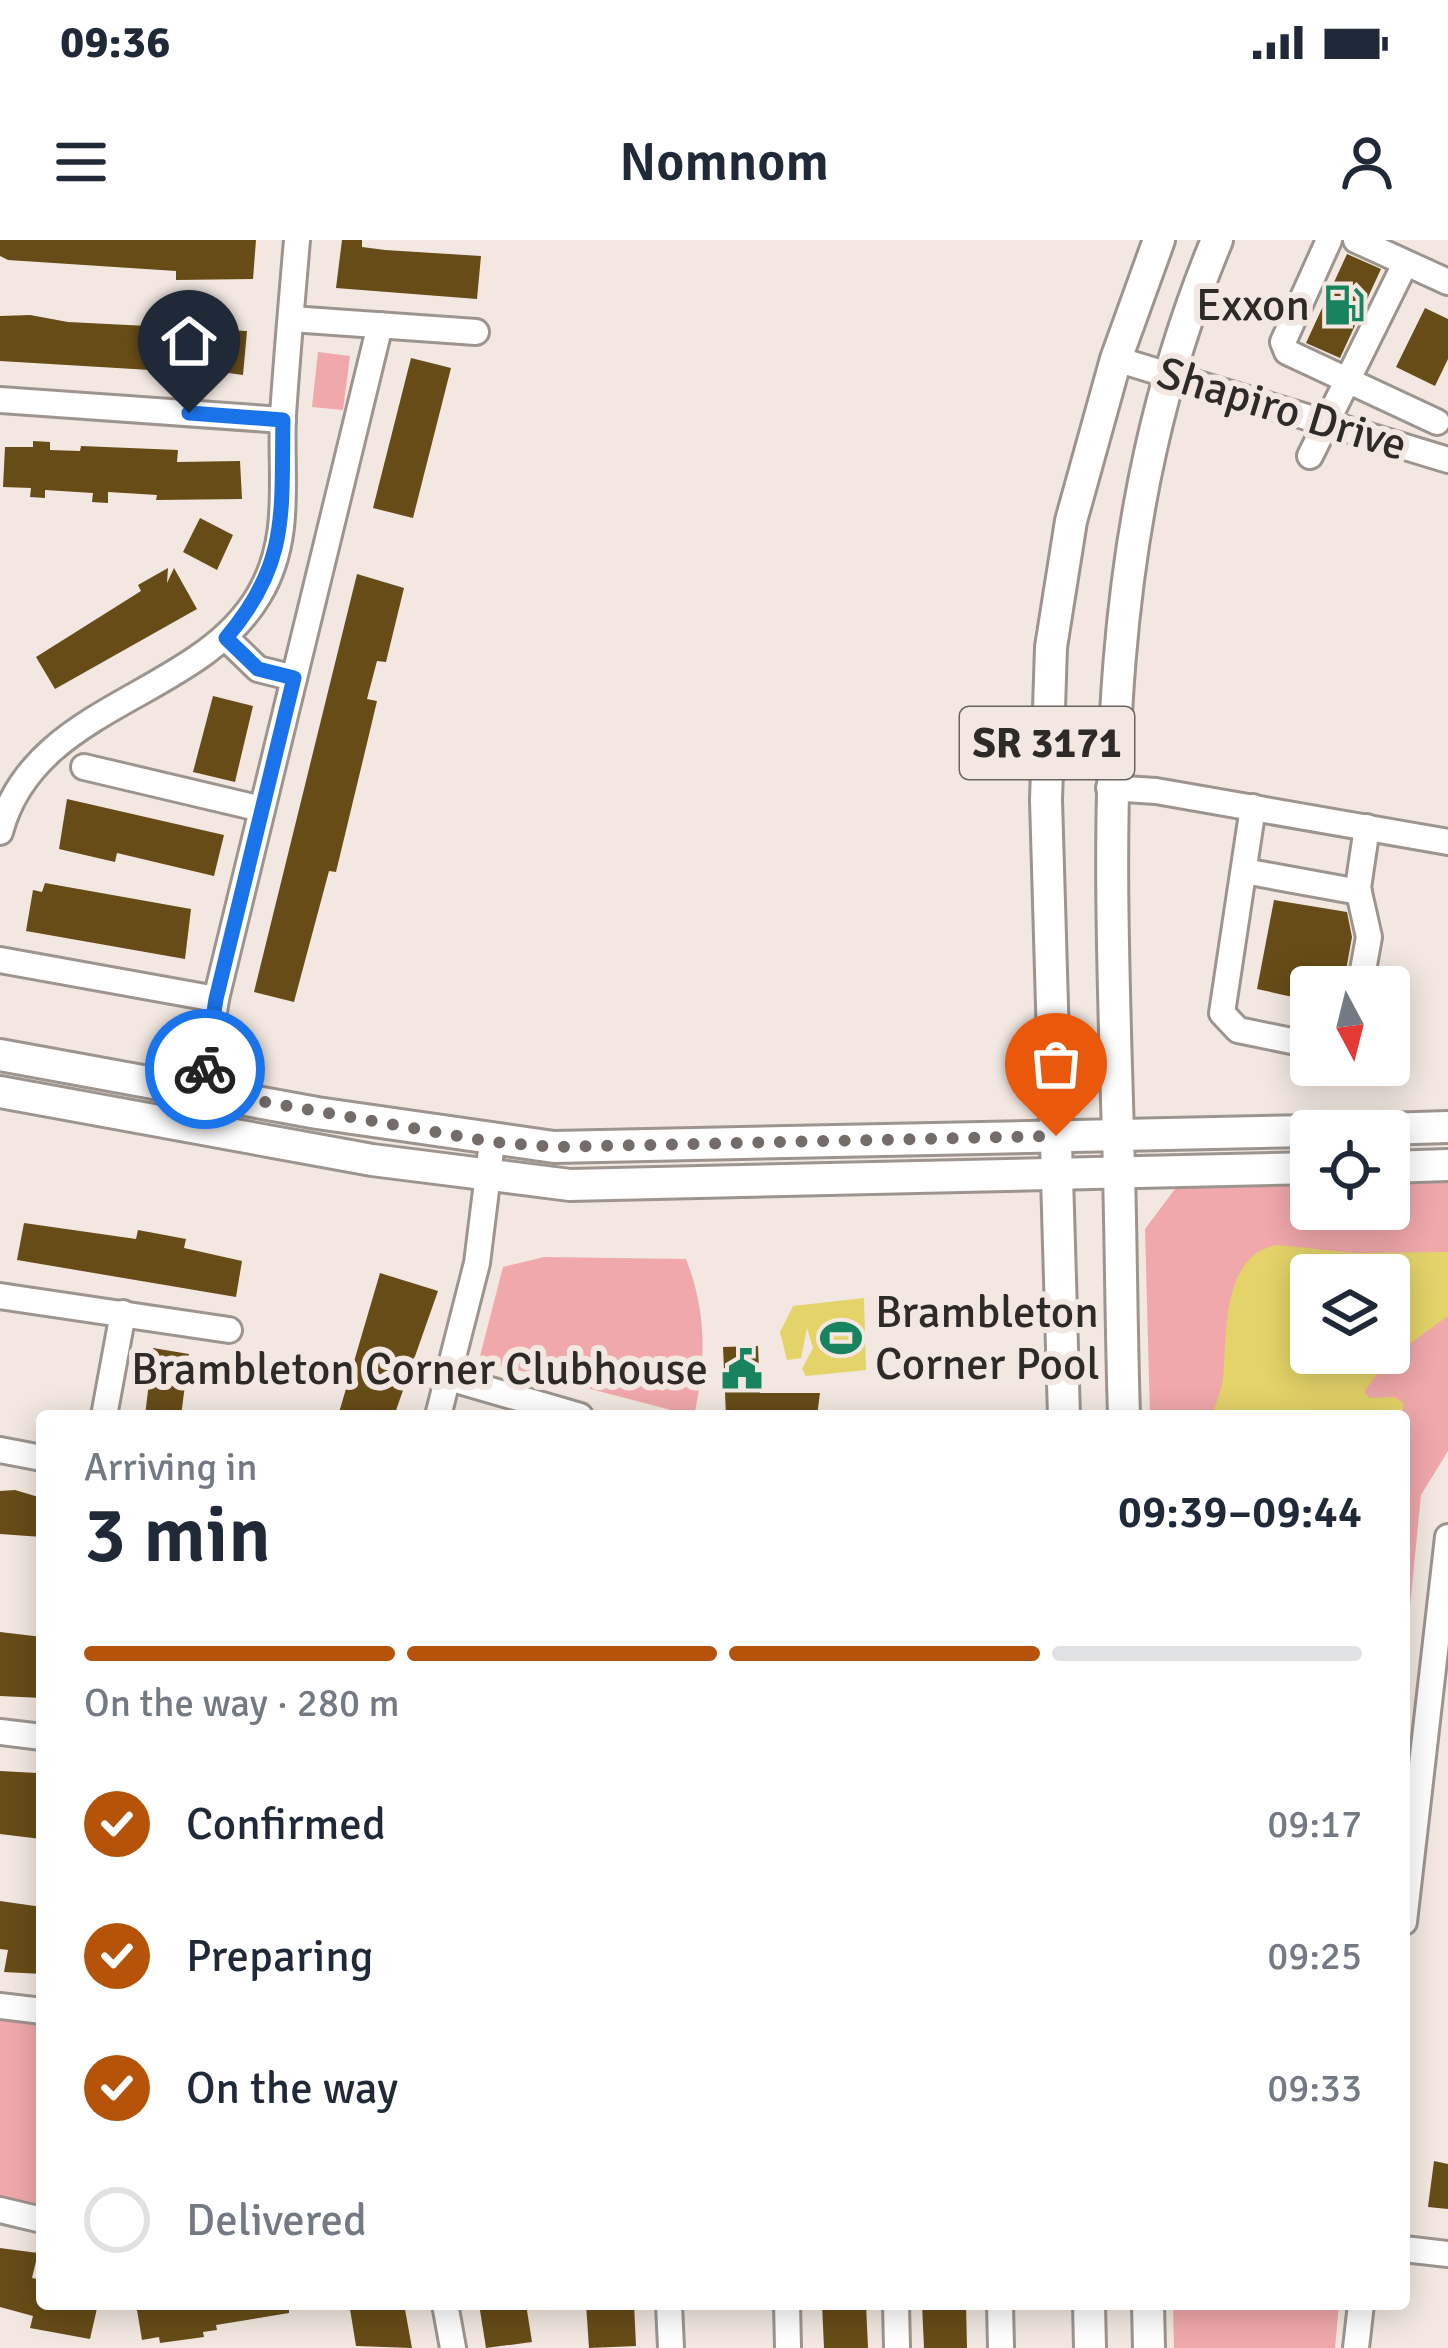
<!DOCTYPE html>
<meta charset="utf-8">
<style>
body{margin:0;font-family:Signika,sans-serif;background:#f6f6f7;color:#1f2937;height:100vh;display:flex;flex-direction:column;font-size:45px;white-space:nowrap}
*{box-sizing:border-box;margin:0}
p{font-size:39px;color:#747a83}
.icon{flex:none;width:66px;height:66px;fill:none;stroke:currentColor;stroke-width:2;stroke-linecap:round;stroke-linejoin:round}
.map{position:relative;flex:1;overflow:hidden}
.drawer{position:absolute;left:36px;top:1170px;width:1374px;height:900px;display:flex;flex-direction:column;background:#fff;border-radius:12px;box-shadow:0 6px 30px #0003}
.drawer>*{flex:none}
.needle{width:78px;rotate:173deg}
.fabs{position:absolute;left:1290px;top:726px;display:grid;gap:24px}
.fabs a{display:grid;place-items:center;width:120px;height:120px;border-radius:12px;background:#fff;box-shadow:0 6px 30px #0003;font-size:60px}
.pin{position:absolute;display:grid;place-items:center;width:102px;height:102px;color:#fff;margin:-123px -51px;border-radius:50% 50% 50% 0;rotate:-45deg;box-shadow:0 0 12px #0007}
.pin .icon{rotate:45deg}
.courier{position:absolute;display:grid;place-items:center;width:120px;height:120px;margin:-60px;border:9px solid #1a73e8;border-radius:50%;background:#fff;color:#222;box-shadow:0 3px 15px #0007}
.head em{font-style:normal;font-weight:600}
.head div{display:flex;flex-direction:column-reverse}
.head{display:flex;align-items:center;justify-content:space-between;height:204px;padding:0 48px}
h1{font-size:78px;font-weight:600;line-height:90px}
.bar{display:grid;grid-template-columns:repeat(4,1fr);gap:18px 12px;align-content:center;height:144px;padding:0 48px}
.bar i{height:15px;border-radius:9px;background:#e0e1e3}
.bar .current{background:#b45309}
.bar p{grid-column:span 4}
ol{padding:0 48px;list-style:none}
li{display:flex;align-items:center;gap:36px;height:132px}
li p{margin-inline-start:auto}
li .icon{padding:12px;border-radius:50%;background:#b45309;color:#fff;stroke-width:4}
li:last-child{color:#747a83}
li i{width:66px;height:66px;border:6px solid #e0e1e3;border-radius:50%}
.status{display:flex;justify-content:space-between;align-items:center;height:84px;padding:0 60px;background:#fff;direction:ltr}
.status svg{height:33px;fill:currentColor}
header{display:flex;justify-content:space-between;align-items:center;height:156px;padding:0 48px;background:#fff;font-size:54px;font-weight:600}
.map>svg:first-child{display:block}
.green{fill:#f0a8ab;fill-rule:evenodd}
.water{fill:#e3d369;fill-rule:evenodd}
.building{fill:#674c17}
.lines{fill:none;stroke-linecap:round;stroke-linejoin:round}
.minor-casing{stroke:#9d948e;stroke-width:30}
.major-casing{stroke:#9d948e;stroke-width:36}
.minor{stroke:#fff;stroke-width:24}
.major{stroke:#fff;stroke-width:30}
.done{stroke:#736c68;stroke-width:12;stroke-dasharray:0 21.6}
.route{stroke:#1a73e8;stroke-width:15}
.labels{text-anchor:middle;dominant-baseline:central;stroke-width:12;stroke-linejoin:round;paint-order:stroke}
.shield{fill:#f2e8e1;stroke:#69635f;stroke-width:3}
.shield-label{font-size:42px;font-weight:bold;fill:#2e2a27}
.poi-label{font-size:45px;fill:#2e2a27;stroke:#f2e8e1;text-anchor:end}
.street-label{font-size:45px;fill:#2e2a27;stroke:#f2e8e1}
</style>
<div class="status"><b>09:36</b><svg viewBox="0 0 49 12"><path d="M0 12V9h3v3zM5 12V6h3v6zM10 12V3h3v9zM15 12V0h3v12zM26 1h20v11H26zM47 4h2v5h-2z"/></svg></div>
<header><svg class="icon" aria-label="menu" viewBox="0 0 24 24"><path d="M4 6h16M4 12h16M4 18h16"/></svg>Nomnom<svg class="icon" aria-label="person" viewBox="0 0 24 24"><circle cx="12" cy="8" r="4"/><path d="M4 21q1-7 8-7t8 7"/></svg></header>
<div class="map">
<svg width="1448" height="2108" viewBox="0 0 1448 2108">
<rect width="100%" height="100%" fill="#f2e8e1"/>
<g class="green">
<path d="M 318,112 L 350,116 L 343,170 L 312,167 Z"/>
<path d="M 1389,940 L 1448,940 L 1448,1211 L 1421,1255 L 1404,1427 L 1404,1176 L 1150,1176 L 1145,989 L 1178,945 L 1311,942 L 1311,969 L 1389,969 ZM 1311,1035 L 1389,1035 L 1389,1113 L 1311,1113 Z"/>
<path d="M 544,1017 L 686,1019 C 707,1072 706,1122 694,1176 L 479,1120 L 503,1027 Z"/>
<path d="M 0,1766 L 42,1771 L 42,1980 L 0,1970 Z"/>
<path d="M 1173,2064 L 1339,2064 L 1335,2108 L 1174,2108 Z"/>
</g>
<g class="water">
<path d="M 1278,1005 L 1355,1013 L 1448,1012 L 1448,1076 L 1387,1120 L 1364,1152 L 1370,1158 L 1395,1157 L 1403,1163 L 1403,1176 L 1213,1176 C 1215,1163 1222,1150 1223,1138 C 1227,1096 1221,1013 1278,1005 ZM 1311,1035 L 1389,1035 L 1389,1113 L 1311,1113 Z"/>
<path d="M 864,1058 L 866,1130 L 806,1136 L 802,1129 L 813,1108 L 807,1088 L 801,1118 L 787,1120 L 780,1092 L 793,1066 Z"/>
</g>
<g class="building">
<path d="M 0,0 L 256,0 L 253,39 L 176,40 L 176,31 L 8,20 L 0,16 Z"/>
<path d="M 342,0 L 362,0 L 362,7 L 385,10 L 481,16 L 477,59 L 336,48 Z"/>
<path d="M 1347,14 L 1381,29 L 1340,118 L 1306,103 Z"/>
<path d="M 1425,68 L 1448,79 L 1448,119 L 1435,146 L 1396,127 Z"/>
<path d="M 30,75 L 68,82 L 247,91 L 243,135 L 214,131 L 214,124 L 182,122 L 182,129 L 167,131 L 0,121 L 0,76 Z"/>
<path d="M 411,118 L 451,128 L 413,278 L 373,268 Z"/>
<path d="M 33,201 L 50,202 L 50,210 L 80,211 L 81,206 L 178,210 L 177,222 L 240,221 L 242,259 L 156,260 L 157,255 L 108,252 L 108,263 L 92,262 L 93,253 L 45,250 L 45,258 L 30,257 L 31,248 L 3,247 L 5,207 L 33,207 Z"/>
<path d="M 200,278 L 233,295 L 217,330 L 183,312 Z"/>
<path d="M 168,328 L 167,343 L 174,328 L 197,369 L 55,449 L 36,417 L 141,351 L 138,345 Z"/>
<path d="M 357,334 L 404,348 L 386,422 L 377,421 L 367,459 L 377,461 L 368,499 L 336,632 L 329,631 L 294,762 L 254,752 Z"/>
<path d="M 213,456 L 253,466 L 235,542 L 193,532 Z"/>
<path d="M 67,559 L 224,595 L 214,636 L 117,613 L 115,622 L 59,609 Z"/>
<path d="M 45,643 L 191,669 L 185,719 L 26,691 L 33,650 L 42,652 Z"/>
<path d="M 1274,660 L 1347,672 L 1352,697 L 1343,747 L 1311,747 L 1311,761 L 1257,749 Z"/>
<path d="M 24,983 L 136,999 L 138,990 L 186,999 L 184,1008 L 242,1021 L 236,1057 L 17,1020 Z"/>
<path d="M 380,1033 L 438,1051 L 394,1176 L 338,1176 Z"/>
<path d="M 758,1106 L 760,1153 L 820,1153 L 817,1176 L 726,1176 L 723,1107 Z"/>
<path d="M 153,1108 L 189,1114 L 181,1176 L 145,1176 Z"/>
<path d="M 15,1250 L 42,1258 L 42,1297 L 0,1294 L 0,1251 Z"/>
<path d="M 0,1392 L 42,1397 L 42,1458 L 0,1456 Z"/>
<path d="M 0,1531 L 37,1533 L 41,1599 L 0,1594 Z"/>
<path d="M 0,1661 L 42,1667 L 42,1734 L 4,1732 L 8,1710 L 0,1709 Z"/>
<path d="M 1434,1921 L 1448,1924 L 1448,1969 L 1428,1967 Z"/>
<path d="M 0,2008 L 38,2013 L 32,2038 L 42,2040 L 42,2064 L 98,2064 L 90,2099 L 30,2088 L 33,2076 L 0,2067 Z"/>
<path d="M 136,2064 L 289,2064 L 289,2073 L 216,2085 L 217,2090 L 203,2092 L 204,2097 L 160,2103 L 159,2097 L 142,2100 Z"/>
<path d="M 357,2064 L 404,2064 L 412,2108 L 356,2106 L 350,2069 Z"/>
<path d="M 479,2064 L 526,2064 L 532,2102 L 486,2108 Z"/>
<path d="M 586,2064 L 634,2064 L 636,2106 L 589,2108 Z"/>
<path d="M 822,2064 L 866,2064 L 868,2108 L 824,2108 Z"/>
<path d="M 922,2064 L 966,2064 L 967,2108 L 924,2108 Z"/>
</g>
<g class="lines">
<g class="minor-casing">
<g id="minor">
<path d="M 1329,0 L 1283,102 L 1287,112 L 1437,182"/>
<path d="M 1356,0 L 1448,42"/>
<path d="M 291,79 L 476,92"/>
<path d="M 1116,119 L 1448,220"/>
<path d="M 0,160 L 283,180"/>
<path d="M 1310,216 L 1405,24"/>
<path d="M 226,398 L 258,429 L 294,438"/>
<path d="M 84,527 L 262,569"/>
<path d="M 1109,548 L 1156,551 L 1448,602"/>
<path d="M 1253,567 L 1222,773 L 1238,790 L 1311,805"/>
<path d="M 0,592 C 34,463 198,459 259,355 C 293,298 280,237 283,175 C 287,116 292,58 297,0"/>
<path d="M 1244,631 L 1359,652"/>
<path d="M 0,720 L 216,759"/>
<path d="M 1360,747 L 1369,697 L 1358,648 L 1367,587"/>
<path d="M 202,851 L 216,759 L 380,85"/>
<path d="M 0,1056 L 229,1090"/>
<path d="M 449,1138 L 580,1176"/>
<path d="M 104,1176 L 123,1073"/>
<path d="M 438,1176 L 477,1023 L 492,902"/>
<path d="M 0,1210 L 42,1218"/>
<path d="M 0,1492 L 42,1497"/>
<path d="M 1404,1682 L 1448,1297"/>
<path d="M 0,1766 L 42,1771"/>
<path d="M 0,1970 L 42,1980"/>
<path d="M 1404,2009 L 1448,2014"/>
<path d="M 445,2064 L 453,2108"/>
<path d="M 669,2064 L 671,2108"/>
<path d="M 787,2064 L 788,2108"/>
<path d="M 896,2064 L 897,2108"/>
<path d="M 1000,2064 L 1001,2108"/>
<path d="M 1356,2108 L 1361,2064"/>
</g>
</g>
<g class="major-casing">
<g id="major">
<path d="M 0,815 L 317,873 L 554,907 L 1311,891"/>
<path d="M 0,852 L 372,920 L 570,945 L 1311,928"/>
<path d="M 1320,891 L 1448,887"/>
<path d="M 1389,927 L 1448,925"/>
<path d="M 1064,1176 L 1046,560 L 1051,407 L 1071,281 L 1116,119 L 1159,0"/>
<path d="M 1124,1176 C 1121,1082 1121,988 1118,895 C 1109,584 1094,295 1217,0"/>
<path d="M 1089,2064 L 1090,2108"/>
<path d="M 1148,2064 L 1149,2108"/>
</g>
</g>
<use href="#minor" class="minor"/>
<use href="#major" class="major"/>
</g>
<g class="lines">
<path class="done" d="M 205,829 L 202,851 L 492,902 L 554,907 L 1056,896"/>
<path class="route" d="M 189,173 L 283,180 C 281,272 290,323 226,398 L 258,429 L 294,438 L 216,759 L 205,829"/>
</g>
<defs>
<g id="fuel-bare" transform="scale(3.24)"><path d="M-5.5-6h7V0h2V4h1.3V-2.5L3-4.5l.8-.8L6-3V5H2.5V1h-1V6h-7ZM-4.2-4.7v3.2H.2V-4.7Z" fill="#18835f" stroke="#f2e8e1" stroke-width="2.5" paint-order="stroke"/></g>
<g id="stadium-bare" transform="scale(3.24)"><path d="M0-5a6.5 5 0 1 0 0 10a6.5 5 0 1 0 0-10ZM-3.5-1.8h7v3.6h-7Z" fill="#18835f" stroke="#f2e8e1" stroke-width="2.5" paint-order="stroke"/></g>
<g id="civic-bare" transform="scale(3.24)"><path d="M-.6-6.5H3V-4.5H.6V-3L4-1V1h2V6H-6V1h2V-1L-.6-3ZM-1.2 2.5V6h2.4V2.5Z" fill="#18835f" stroke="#f2e8e1" stroke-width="2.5" paint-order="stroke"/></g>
</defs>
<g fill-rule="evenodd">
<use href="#fuel-bare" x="1344" y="65"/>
<use href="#stadium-bare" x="841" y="1098"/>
<use href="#civic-bare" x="742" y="1129"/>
</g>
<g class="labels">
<rect class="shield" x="960" y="467" width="174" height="72" rx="9"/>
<g class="shield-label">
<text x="1047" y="503">SR 3171</text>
</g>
<g class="poi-label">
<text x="1310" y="65">Exxon</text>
<text x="875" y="1072" text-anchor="start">Brambleton<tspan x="875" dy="52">Corner Pool</tspan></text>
<text x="708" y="1129">Brambleton Corner Clubhouse</text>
</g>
<g class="street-label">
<text transform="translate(1282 169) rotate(17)">Shapiro Drive</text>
</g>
</g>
</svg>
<div class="fabs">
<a><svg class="needle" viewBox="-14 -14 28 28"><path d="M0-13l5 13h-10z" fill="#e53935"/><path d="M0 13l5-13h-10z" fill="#747a83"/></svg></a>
<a><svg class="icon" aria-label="locate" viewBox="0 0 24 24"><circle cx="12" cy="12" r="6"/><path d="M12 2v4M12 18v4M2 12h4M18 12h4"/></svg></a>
<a><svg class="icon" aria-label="layers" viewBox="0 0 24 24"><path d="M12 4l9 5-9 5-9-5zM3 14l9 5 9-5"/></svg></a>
</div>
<div class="pin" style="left:1056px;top:896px;background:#ea580c"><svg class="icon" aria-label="bag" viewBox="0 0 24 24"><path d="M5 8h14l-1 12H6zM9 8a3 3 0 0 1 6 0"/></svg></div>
<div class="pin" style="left:189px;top:173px;background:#1f2937"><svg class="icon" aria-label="home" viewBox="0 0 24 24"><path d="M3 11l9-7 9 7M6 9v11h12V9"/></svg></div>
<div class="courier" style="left:205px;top:829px"><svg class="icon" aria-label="bike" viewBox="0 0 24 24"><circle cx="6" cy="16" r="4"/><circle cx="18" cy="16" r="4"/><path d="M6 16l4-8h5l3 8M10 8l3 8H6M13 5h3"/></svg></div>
<section class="drawer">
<div class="head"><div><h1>3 min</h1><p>Arriving in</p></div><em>09:39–09:44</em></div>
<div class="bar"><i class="current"></i><i class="current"></i><i class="current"></i><i></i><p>On the way · 280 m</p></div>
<ol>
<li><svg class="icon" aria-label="check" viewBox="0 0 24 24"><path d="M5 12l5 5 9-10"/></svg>Confirmed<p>09:17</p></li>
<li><svg class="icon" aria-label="check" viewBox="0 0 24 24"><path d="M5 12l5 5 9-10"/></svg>Preparing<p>09:25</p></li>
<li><svg class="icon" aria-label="check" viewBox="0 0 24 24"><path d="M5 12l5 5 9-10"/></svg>On the way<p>09:33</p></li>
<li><i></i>Delivered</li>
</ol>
</section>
</div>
